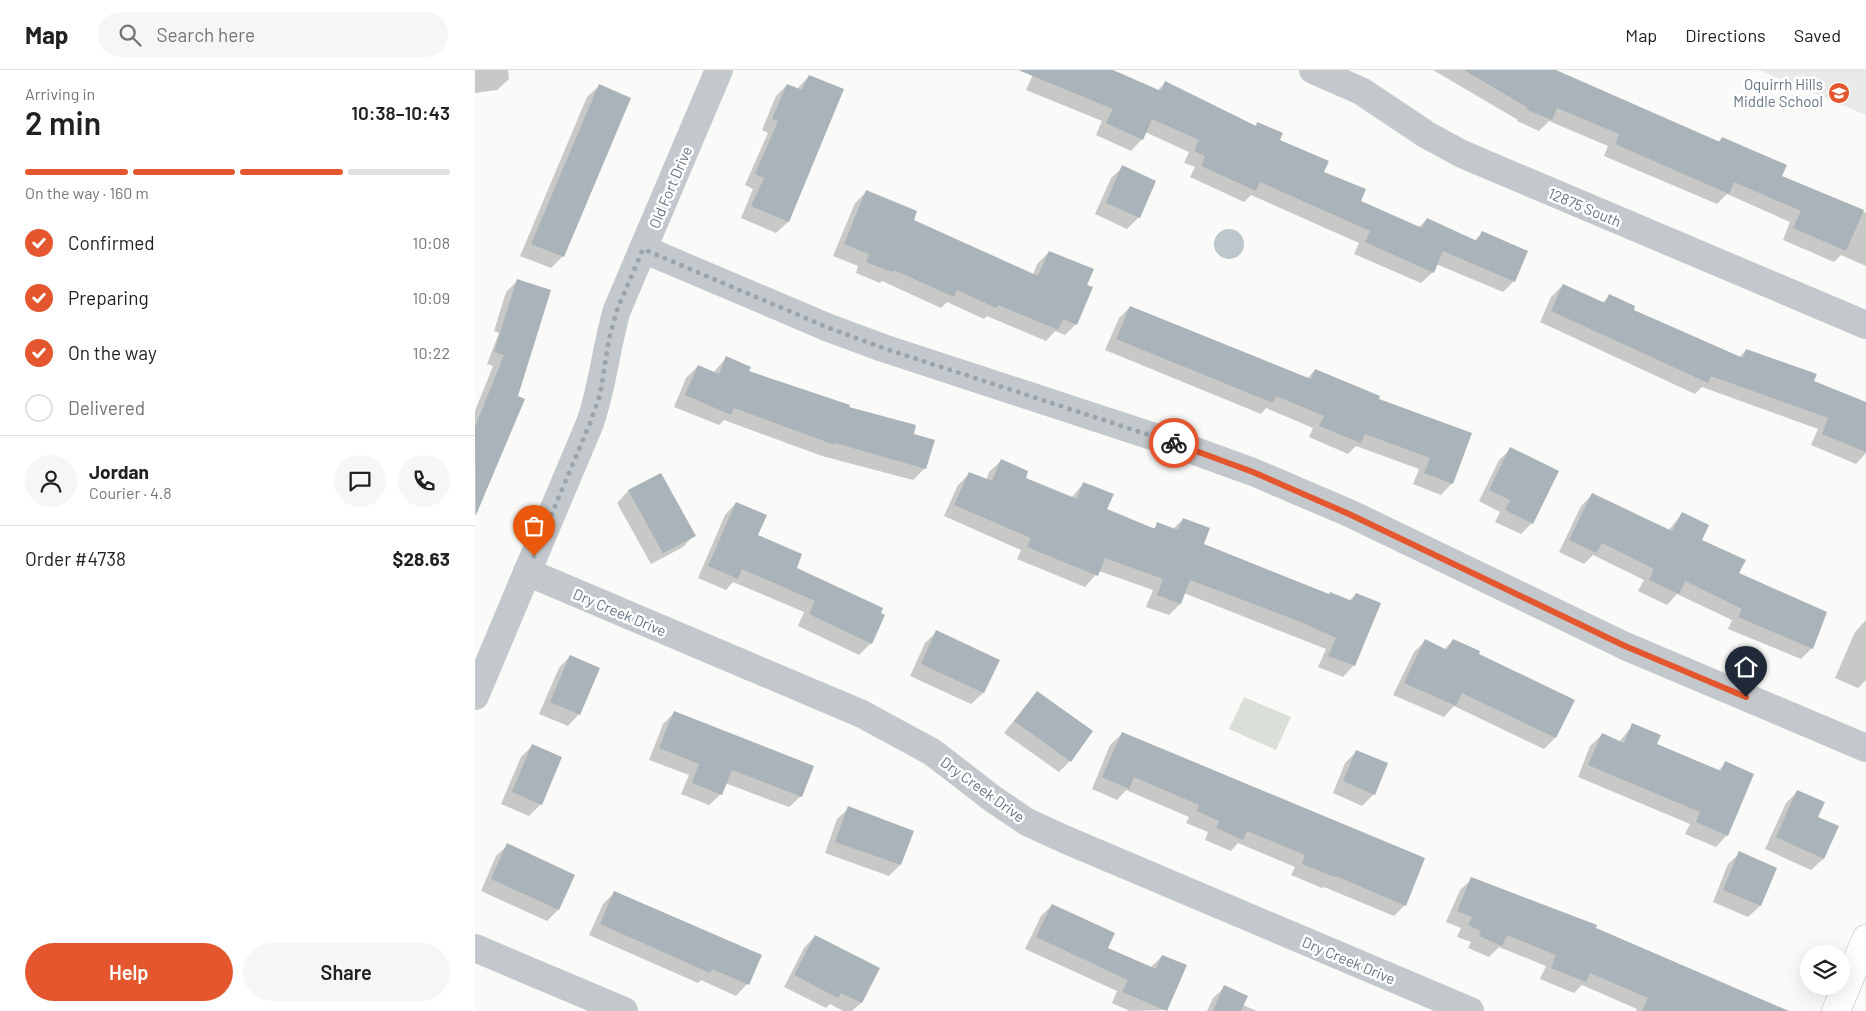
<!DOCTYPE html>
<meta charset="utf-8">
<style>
body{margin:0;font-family:Barlow,sans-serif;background:#f6f6f6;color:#202124;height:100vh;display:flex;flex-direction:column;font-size:19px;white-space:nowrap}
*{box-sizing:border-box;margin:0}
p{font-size:16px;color:#757577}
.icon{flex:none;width:28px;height:28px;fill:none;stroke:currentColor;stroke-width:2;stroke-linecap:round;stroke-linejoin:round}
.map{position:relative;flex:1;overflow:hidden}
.details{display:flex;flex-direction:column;background:#fff;width:475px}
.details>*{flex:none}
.tools{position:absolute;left:1325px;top:875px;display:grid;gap:10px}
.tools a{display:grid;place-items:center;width:50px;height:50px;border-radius:50%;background:#fff;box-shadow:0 5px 20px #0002;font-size:25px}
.pin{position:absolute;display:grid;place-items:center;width:42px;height:42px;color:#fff;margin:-51px -21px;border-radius:50% 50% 50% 0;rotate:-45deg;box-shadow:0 0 5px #0007}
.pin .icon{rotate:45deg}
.courier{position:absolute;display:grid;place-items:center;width:50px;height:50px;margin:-25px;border:4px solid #e4572e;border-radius:50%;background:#fff;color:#222;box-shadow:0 1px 6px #0007}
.headline em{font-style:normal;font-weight:600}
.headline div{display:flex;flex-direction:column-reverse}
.headline{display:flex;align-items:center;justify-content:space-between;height:85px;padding:0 25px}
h1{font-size:32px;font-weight:600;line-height:38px}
.bar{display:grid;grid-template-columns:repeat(4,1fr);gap:8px 5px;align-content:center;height:60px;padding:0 25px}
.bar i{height:6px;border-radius:4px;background:#e0e0e0}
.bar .current{background:#e4572e}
.bar p{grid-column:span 4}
.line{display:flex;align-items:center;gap:12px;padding:0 25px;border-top:1px solid #e0e0e0}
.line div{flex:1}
.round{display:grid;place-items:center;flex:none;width:52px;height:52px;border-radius:26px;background:#f6f6f6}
ol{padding:0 25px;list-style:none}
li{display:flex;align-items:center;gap:15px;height:55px}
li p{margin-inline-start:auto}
li .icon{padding:5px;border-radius:50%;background:#e4572e;color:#fff;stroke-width:4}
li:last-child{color:#757577}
li i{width:28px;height:28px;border:2px solid #e0e0e0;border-radius:50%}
.cta{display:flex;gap:10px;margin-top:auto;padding:10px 25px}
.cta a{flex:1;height:58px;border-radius:30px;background:#e4572e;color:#fff;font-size:20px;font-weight:600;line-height:58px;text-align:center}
.cta a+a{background:#f6f6f6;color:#202124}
header{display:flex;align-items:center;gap:30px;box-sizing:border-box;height:70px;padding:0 25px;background:#fff;border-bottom:1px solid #e0e0e0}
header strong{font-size:24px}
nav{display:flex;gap:28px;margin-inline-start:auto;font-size:18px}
.search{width:350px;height:45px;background:#f6f6f6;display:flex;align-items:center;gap:12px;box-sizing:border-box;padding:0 18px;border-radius:28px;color:#757577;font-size:19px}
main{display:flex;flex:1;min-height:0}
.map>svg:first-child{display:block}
.built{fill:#e8e9e9}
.green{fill:#dadfd7}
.water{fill:#bbc7cb}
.shadow{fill:#0003}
.building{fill:#aab3b9}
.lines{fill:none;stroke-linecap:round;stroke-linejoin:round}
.secondary-casing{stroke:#b3babf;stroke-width:29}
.street{stroke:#c3c8cc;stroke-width:28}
.secondary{stroke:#fff;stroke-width:28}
.done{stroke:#99a4ac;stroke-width:5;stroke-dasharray:0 9}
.route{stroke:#e4572e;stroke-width:6}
.labels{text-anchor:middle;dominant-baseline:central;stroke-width:5;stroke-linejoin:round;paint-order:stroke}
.poi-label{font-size:15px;fill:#657683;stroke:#fff;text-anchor:end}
.street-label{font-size:15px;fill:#657683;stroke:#fff}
</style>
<header>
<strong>Map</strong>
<div class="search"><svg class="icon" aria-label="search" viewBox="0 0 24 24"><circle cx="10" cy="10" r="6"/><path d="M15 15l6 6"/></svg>Search here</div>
<nav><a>Map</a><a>Directions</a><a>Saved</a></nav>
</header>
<main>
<section class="details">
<div class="headline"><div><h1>2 min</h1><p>Arriving in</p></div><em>10:38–10:43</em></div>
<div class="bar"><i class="current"></i><i class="current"></i><i class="current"></i><i></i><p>On the way · 160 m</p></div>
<ol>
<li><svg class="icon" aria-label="check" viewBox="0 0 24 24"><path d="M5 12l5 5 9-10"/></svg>Confirmed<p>10:08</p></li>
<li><svg class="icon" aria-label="check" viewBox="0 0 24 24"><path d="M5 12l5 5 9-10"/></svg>Preparing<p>10:09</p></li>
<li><svg class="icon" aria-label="check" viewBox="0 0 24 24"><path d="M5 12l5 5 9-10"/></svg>On the way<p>10:22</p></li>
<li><i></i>Delivered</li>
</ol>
<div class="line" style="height:90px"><a class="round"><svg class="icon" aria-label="person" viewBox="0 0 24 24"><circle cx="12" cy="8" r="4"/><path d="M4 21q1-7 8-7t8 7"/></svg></a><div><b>Jordan</b><p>Courier · 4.8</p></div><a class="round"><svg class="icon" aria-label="chat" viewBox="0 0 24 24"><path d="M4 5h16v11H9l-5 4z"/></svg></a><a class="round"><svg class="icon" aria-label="phone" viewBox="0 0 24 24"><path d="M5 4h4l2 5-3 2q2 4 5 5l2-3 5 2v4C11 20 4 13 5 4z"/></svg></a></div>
<div class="line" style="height:65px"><div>Order #4738</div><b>$28.63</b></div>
<div class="cta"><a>Help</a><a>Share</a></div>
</section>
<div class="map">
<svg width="1391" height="941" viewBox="0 0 1391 941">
<rect width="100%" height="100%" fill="#fafaf8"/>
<path class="built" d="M 1284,0 L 1391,0 L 1391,45 Z"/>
<path class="green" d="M 769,627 L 816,647 L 801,680 L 754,659 Z"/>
<circle class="water" cx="754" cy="174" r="15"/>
<g class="shadow">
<path d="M 0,0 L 33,0 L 34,9 L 22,20 L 0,23 Z"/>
<path d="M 560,0 L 635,0 L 682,21 L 690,13 L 780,56 L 782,54 L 885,131 L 943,158 L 952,149 L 999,171 L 1007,163 L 1039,211 L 1028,222 L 961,194 L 958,202 L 946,213 L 879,184 L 884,173 L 776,125 L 769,132 L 715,107 L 720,97 L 709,93 L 714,82 L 670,62 L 667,69 L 656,81 L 621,65 L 627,51 L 551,20 Z"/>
<path d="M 958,0 L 1078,0 L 1243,72 L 1247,68 L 1305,106 L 1391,143 L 1391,196 L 1366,185 L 1359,192 L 1308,170 L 1315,152 L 1252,124 L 1242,134 L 1129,86 L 1133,76 L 1074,51 L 1064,61 L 1042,51 L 1043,50 Z"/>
<path d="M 334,6 L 367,20 L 313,152 L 301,163 L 266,148 L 278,119 L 270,115 L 293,63 L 287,60 L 301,26 L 312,15 L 322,19 Z"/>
<path d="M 124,16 L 88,186 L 76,198 L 45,186 L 112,27 Z"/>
<path d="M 648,97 L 664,147 L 652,159 L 620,144 L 636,108 Z"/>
<path d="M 391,122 L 437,150 L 558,205 L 562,194 L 574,182 L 611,216 L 601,254 L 590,265 L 580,261 L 571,271 L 512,246 L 509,249 L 472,232 L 466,238 L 407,211 L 405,213 L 381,203 L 383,196 L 358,186 L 380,133 Z"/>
<path d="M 43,210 L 41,326 L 48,329 L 0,446 L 0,341 L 18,296 L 12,294 L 24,263 L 19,261 L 31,222 Z"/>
<path d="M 1088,215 L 1127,233 L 1134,226 L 1157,241 L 1264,288 L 1271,280 L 1338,312 L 1391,345 L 1391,383 L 1381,394 L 1336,375 L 1343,359 L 1227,317 L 1220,324 L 1065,252 L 1076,227 Z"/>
<path d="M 655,237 L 832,309 L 840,300 L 903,329 L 996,364 L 977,413 L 966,425 L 938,414 L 944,399 L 881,376 L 873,384 L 834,367 L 838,358 L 791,338 L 786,344 L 630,280 L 644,248 Z"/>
<path d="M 251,288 L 273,302 L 373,337 L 438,365 L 450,398 L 438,410 L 347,386 L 249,350 L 244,355 L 199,337 L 211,308 L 223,296 L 238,303 Z"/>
<path d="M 1036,379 L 1057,453 L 1046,464 L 1020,452 L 1025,442 L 1004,431 L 1024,390 Z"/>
<path d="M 526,391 L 549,409 L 596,428 L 609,413 L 631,440 L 677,460 L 683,454 L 698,459 L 708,449 L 727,474 L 853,525 L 874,531 L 881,524 L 879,595 L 868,607 L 843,597 L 851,579 L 709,523 L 705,534 L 694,545 L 671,537 L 678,520 L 624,501 L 610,517 L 542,489 L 546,480 L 469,446 L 483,415 L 495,403 L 511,410 L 514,402 Z"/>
<path d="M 185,404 L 219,465 L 208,477 L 176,494 L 142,433 L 153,421 Z"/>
<path d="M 1117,425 L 1193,461 L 1207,444 L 1226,470 L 1263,503 L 1337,578 L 1326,589 L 1253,559 L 1257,550 L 1202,524 L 1192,535 L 1163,521 L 1169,510 L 1118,485 L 1109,494 L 1084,482 L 1106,436 Z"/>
<path d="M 261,433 L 281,466 L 320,499 L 396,573 L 384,585 L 323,556 L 329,542 L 258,512 L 251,520 L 223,508 L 250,445 Z"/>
<path d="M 1391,550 L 1391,610 L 1383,618 L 1360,608 L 1380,562 Z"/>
<path d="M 462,562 L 523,590 L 508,623 L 496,634 L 435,606 L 450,573 Z"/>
<path d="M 978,570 L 1080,668 L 1069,679 L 979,636 L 969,647 L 918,625 L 939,582 L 950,571 L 969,580 Z"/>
<path d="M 95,586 L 104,644 L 93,656 L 64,644 L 84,598 Z"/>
<path d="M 562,622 L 595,691 L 584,702 L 529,663 Z"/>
<path d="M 200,642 L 326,726 L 314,737 L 250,713 L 246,724 L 234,735 L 206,724 L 214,705 L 174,690 L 188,654 Z"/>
<path d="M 1158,655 L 1181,675 L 1243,701 L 1251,693 L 1252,765 L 1241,777 L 1210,764 L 1215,754 L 1103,707 L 1115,676 L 1127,665 L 1144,672 Z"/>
<path d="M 647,664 L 930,835 L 919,846 L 849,817 L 847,818 L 816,805 L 820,797 L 763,773 L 756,781 L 730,770 L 733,762 L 711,753 L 714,747 L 651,720 L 642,730 L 617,719 L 635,675 Z"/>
<path d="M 57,676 L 66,734 L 54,746 L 26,734 L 46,687 Z"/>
<path d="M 881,682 L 899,724 L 887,736 L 858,723 L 870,693 Z"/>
<path d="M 1322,722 L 1342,747 L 1362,757 L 1348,789 L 1336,800 L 1290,779 L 1311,733 Z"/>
<path d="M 374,738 L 425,795 L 414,806 L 350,783 L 362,749 Z"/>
<path d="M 33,775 L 98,805 L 83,840 L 72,851 L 6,821 L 21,786 Z"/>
<path d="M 1265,783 L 1300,798 L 1285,836 L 1273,847 L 1238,832 L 1253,794 Z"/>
<path d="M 997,809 L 1282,941 L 1161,941 L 1162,939 L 1107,915 L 1099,923 L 1065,909 L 1071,896 L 1024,877 L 1014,887 L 993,878 L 996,872 L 982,867 L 986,858 L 971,852 L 985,820 Z"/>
<path d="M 140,822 L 285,885 L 272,914 L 261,926 L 226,910 L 223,913 L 114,865 L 128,834 Z"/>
<path d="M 577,835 L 632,879 L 675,898 L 687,886 L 691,940 L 655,941 L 637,933 L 642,921 L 550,879 L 566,846 Z"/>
<path d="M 340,866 L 403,899 L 386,933 L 377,941 L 368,941 L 355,934 L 351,938 L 309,917 L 329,878 Z"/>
<path d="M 750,917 L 768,935 L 782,941 L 732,941 L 738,928 Z"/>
</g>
<g class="building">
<path d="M 543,0 L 638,0 L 686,21 L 690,11 L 781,56 L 782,52 L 808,63 L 805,70 L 854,91 L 849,102 L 891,119 L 886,131 L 947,158 L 952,148 L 1002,171 L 1007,161 L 1053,181 L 1040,212 L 968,181 L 959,203 L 890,172 L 895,161 L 785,112 L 781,121 L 726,96 L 730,86 L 719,81 L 724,70 L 677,49 L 668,70 L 631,53 L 638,39 Z"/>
<path d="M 989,0 L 1081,0 L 1245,72 L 1247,67 L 1312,95 L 1307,106 L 1389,140 L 1371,181 L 1318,158 L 1326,141 L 1259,112 L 1254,124 L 1140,74 L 1144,64 L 1082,38 L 1077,50 L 1052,40 L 1053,38 Z"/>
<path d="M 334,5 L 369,19 L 314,152 L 276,136 L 289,108 L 280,104 L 303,51 L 297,49 L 312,14 L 327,20 Z"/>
<path d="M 124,14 L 156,28 L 89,187 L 56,174 Z"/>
<path d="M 647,95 L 681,111 L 665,148 L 631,133 Z"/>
<path d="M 391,120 L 442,141 L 439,150 L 563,206 L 574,181 L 619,199 L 612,215 L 618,217 L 602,255 L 588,249 L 583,260 L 523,235 L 521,238 L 482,220 L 479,227 L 419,200 L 417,202 L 391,192 L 394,184 L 369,174 Z"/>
<path d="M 42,209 L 76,220 L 43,326 L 50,329 L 1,445 L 0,357 L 29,285 L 19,282 Z"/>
<path d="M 1088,214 L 1130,233 L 1134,224 L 1160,236 L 1159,240 L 1268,288 L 1271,279 L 1342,304 L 1339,311 L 1391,332 L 1391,382 L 1347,364 L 1353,348 L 1236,306 L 1233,313 L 1076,241 Z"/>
<path d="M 655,236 L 836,309 L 840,299 L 905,326 L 904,329 L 997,363 L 978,414 L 949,403 L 955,388 L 890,364 L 886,373 L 844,356 L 849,346 L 801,326 L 798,333 L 641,269 Z"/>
<path d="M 251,286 L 276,297 L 274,301 L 375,335 L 374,337 L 441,355 L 439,364 L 460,370 L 451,399 L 360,373 L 360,375 L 259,338 L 256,345 L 210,325 L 223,295 L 244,304 Z"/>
<path d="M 1035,377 L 1084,401 L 1058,454 L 1030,440 L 1035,430 L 1014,420 Z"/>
<path d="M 526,389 L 553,401 L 551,408 L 602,429 L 608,412 L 639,424 L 632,439 L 680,459 L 682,452 L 703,460 L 708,448 L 735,458 L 729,474 L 854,524 L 855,522 L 877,531 L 881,523 L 906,533 L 880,596 L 853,586 L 861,568 L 826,552 L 715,510 L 706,534 L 682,525 L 688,509 L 630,488 L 623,506 L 552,477 L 556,468 L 479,435 L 494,402 L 517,411 Z"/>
<path d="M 186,403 L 221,466 L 188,483 L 153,420 Z"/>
<path d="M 1117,423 L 1197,461 L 1207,442 L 1234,455 L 1227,470 L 1271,490 L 1264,503 L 1352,542 L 1338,579 L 1263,547 L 1267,539 L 1210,511 L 1204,524 L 1174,510 L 1179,499 L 1127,473 L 1121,483 L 1094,470 Z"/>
<path d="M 261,432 L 292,445 L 283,465 L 327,484 L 322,498 L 408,538 L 406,543 L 410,545 L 397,574 L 334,544 L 340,531 L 267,499 L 263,509 L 233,496 Z"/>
<path d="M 461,560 L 525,590 L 509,623 L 446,594 Z"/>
<path d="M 950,569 L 972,580 L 978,569 L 1005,581 L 1004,584 L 1100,630 L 1081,668 L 987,623 L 981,636 L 929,613 Z"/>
<path d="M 95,585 L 125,598 L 105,645 L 75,632 Z"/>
<path d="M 562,621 L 618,661 L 596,692 L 539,651 Z"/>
<path d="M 199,641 L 339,696 L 327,727 L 257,700 L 247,725 L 217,713 L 224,694 L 184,678 Z"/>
<path d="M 1157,653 L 1186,665 L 1182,674 L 1246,701 L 1250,691 L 1279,704 L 1253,766 L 1221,752 L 1225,742 L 1113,695 L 1127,663 L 1149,673 Z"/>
<path d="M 647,662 L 950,788 L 931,836 L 861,806 L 860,807 L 827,794 L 830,785 L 772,761 L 768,770 L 741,758 L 744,751 L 722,741 L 724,735 L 659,707 L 654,719 L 627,707 Z"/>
<path d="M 57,674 L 87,687 L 67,735 L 37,722 Z"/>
<path d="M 881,680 L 913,693 L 900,725 L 868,711 Z"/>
<path d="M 1322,720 L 1350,732 L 1343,747 L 1364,756 L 1349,789 L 1301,767 Z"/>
<path d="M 373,736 L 439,761 L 426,795 L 360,772 Z"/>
<path d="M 32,773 L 100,805 L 84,840 L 16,809 Z"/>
<path d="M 1264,781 L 1302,798 L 1286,836 L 1248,820 Z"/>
<path d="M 996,807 L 1122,855 L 1121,858 L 1314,941 L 1167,941 L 1173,928 L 1115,903 L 1111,912 L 1076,898 L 1081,885 L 1032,865 L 1027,876 L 1004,866 L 1006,861 L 993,855 L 997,847 L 982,841 Z"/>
<path d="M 139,821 L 287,885 L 274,915 L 237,899 L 235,903 L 125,854 Z"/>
<path d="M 577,834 L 640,863 L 633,878 L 681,899 L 687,885 L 712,895 L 692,941 L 647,922 L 653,910 L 561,867 Z"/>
<path d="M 340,865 L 405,898 L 387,933 L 366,923 L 363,928 L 319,905 Z"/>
<path d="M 749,915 L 773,926 L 766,941 L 738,941 Z"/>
</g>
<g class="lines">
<g class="secondary-casing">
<path id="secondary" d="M 1361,941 L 1391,869"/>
</g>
<g class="street">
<path d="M 838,0 L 886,21 L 952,65 L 987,84 L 1391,255"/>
<path d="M 168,179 L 354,258 L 408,278 L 695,372 L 778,402 L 874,443 L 1150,576 L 1391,678"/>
<path d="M 52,502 L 387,644 L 457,682 L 518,729 L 552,752 L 589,769 L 995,941"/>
<path d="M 0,626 L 115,353 C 128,316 131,277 142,240 L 244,0"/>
<path d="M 0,878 L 149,941"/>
</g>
<use href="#secondary" class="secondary"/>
</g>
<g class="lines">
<path class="done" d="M 59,486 L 115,353 L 125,325 L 134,269 L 142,240 L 168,179 L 354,258 L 408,278 L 699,373"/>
<path class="route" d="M 699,373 L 778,402 L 874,444 L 1150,576 L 1271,627"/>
</g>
<defs>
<g id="school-disc" transform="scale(1.125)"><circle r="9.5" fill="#e4572e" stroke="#fff"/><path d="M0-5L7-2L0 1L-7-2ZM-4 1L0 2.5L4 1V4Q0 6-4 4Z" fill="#fff"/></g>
</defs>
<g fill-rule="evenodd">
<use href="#school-disc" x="1364" y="23"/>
</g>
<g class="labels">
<g class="poi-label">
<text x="1348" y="14">Oquirrh Hills<tspan x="1348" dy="17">Middle School</tspan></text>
</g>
<g class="street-label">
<text transform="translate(195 117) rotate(-67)">Old Fort Drive</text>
<text transform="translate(1110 137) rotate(23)">12875 South</text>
<text transform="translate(145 542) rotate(23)">Dry Creek Drive</text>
<text transform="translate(508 719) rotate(36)">Dry Creek Drive</text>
<text transform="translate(874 890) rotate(23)">Dry Creek Drive</text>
</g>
</g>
</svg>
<div class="tools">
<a><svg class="icon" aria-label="layers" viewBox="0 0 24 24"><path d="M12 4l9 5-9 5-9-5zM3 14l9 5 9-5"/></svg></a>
</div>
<div class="pin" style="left:59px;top:486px;background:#ea580c"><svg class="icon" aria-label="bag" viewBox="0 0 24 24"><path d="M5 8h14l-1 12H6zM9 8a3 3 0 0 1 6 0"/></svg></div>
<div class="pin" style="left:1271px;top:627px;background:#1f2937"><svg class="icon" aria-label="home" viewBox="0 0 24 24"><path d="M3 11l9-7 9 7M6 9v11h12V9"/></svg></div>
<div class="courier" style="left:699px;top:373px"><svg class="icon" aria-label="bike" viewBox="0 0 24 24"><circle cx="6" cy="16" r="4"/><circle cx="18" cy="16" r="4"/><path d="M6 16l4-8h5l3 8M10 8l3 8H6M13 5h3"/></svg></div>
</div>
</main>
